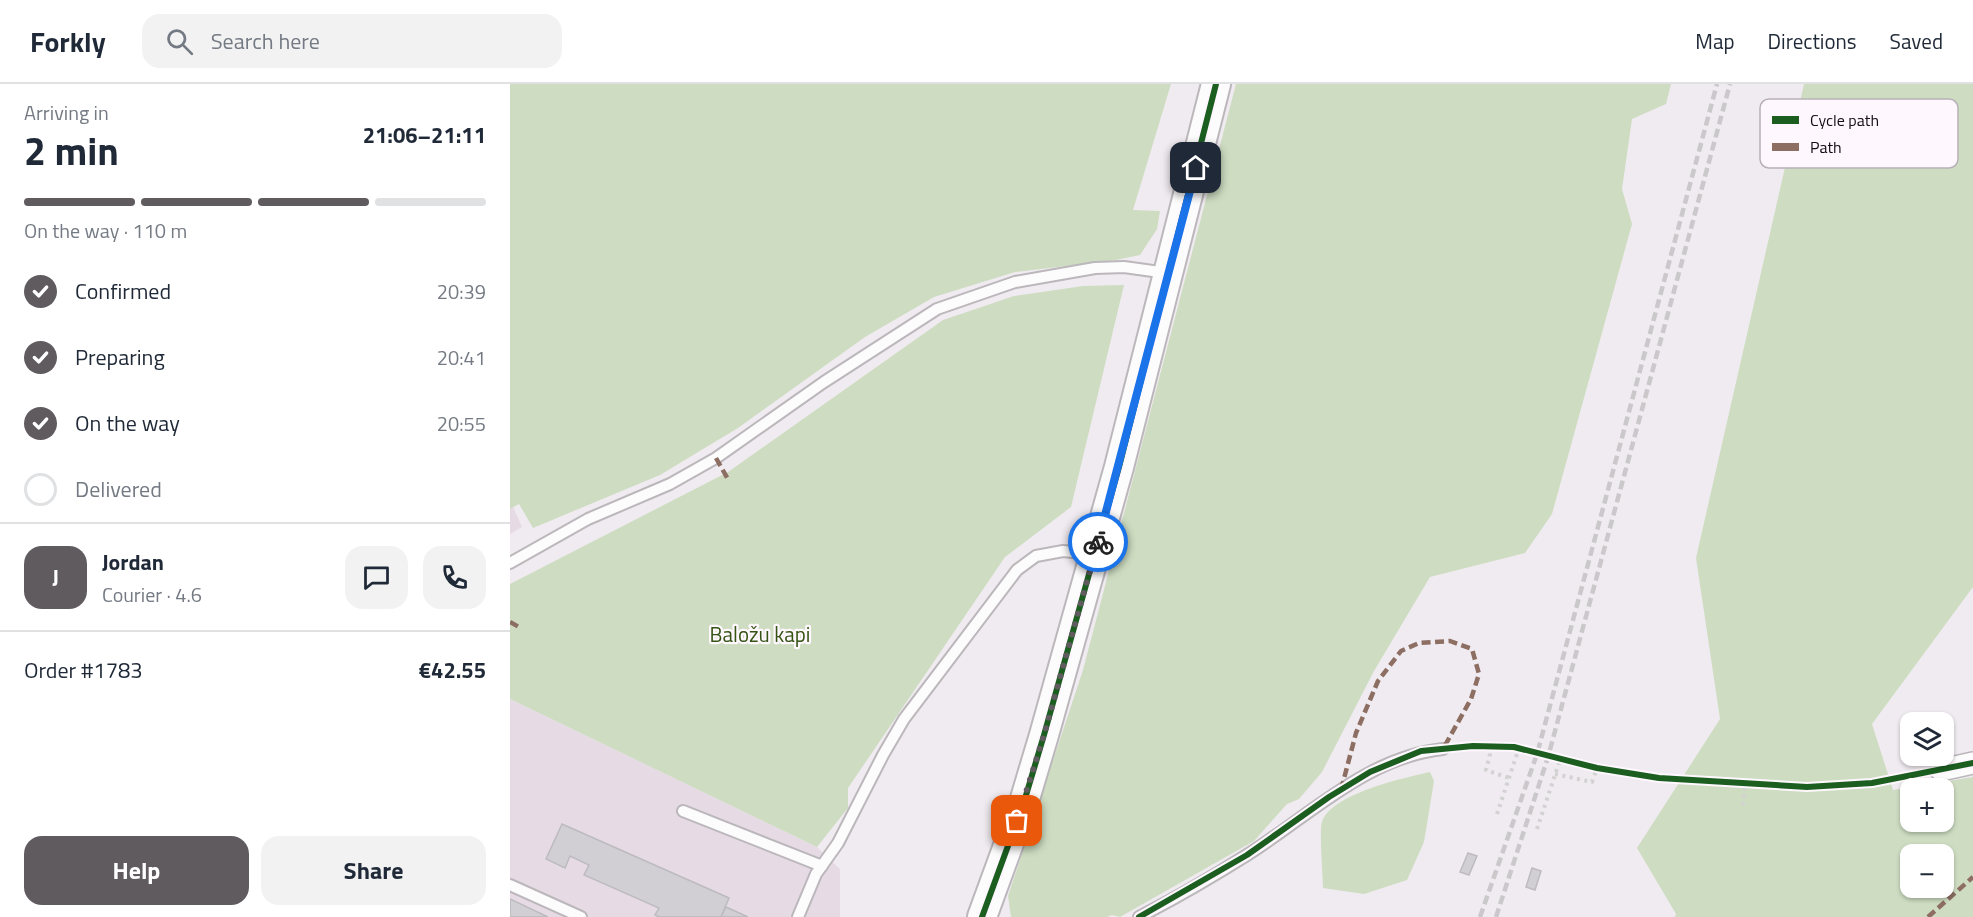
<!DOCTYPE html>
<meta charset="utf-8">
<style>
body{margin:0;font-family:"Titillium Web",sans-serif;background:#f2f2f3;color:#1f2937;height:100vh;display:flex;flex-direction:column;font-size:22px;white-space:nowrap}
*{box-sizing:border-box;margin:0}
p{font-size:20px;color:#747a83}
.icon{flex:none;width:33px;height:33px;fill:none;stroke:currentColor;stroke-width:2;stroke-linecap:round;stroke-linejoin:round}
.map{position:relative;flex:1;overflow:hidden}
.panel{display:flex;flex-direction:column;background:#fff;width:510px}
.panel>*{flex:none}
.tools{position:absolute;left:1390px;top:628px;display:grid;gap:12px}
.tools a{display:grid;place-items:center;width:54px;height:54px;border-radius:12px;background:#fff;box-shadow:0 2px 4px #0004;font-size:30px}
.pin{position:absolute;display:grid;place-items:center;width:51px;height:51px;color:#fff;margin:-26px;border-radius:12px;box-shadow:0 3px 9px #0006}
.courier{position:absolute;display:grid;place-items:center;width:60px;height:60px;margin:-30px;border:4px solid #1a73e8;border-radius:50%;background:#fff;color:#222;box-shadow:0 2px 8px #0007}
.head em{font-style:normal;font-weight:700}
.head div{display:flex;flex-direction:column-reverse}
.head{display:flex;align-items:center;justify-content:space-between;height:102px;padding:0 24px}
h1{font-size:39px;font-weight:700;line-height:45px}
.bar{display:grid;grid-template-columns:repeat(4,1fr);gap:9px 6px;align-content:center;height:72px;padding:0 24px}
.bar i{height:8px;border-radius:4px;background:#e0e1e3}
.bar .current{background:#5f5b5f}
.bar p{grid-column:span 4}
.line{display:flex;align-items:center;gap:15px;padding:0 24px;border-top:2px solid #e0e1e3}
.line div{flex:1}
.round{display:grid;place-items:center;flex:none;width:63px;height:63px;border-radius:18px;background:#f2f2f3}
ol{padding:0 24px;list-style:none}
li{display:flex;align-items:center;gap:18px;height:66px}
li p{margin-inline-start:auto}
li .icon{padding:6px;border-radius:50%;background:#5f5b5f;color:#fff;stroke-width:4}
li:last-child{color:#747a83}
li i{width:33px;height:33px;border:3px solid #e0e1e3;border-radius:50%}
.action{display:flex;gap:12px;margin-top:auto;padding:12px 24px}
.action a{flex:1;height:69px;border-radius:18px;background:#5f5b5f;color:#fff;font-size:24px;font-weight:700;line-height:69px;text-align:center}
.action a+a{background:#f2f2f3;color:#1f2937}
header{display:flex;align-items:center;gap:36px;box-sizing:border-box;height:84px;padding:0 30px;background:#fff;border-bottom:2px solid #e0e1e3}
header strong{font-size:28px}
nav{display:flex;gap:33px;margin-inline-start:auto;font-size:21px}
.search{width:420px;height:54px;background:#f2f2f3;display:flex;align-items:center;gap:15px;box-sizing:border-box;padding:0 21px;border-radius:18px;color:#747a83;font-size:22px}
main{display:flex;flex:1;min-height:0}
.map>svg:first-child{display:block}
.built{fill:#e6dbe5}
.green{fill:#ceddc2;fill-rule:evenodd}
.building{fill:#d1cfd3;stroke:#bdbbbf;stroke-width:1.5}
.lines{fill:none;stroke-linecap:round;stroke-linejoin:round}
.service-casing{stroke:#bbb7bb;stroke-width:14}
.minor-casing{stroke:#bbb7bb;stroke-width:24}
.secondary-casing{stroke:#bbb7bb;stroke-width:32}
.path{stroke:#d2d2d2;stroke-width:4;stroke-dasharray:3 4.5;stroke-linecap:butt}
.service{stroke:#fdfcfd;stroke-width:10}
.minor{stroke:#fdfcfd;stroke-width:21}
.secondary{stroke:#fdfcfd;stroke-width:28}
.rail{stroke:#cac8ca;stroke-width:4.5;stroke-dasharray:9 4.5;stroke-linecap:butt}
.quiet{stroke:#8d6e63;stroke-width:4.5;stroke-dasharray:9 4.5;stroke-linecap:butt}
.cycleway-casing{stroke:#fef7fe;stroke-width:10}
.cycleway{stroke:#1b5e20;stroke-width:6}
.done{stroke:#5f5b5f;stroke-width:6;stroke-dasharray:0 10.8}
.route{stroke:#1a73e8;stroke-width:8}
.labels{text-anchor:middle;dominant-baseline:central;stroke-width:4.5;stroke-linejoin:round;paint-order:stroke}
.park-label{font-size:21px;fill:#355413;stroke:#fef7fe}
.key{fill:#fef7fe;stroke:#b7b1b7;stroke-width:1.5}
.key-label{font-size:16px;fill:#110e11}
</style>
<header>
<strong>Forkly</strong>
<div class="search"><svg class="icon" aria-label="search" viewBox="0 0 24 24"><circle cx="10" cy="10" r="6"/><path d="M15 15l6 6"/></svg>Search here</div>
<nav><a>Map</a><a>Directions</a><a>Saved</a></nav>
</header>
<main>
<section class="panel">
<div class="head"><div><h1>2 min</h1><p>Arriving in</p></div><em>21:06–21:11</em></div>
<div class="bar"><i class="current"></i><i class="current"></i><i class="current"></i><i></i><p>On the way · 110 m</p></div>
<ol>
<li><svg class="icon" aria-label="check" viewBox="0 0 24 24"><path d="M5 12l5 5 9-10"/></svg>Confirmed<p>20:39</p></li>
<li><svg class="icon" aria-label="check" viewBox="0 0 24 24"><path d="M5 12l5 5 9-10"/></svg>Preparing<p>20:41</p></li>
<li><svg class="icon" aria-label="check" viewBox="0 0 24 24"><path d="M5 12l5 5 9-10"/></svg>On the way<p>20:55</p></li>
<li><i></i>Delivered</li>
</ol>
<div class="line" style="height:108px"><b class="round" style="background:#5f5b5f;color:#fff">J</b><div><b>Jordan</b><p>Courier · 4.6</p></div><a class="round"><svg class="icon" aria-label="chat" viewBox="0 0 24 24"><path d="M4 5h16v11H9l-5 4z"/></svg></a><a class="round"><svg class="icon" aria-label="phone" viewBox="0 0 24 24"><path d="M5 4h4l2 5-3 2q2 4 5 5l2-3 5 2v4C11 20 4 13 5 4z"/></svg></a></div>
<div class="line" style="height:78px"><div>Order #1783</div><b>€42.55</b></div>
<div class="action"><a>Help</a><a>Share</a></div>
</section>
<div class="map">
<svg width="1463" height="833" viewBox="0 0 1463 833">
<rect width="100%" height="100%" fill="#f0ebf0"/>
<g class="built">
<path d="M 0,416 L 12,443 L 0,450 Z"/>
<path d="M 0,615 L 307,763 L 330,785 L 330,833 L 0,833 Z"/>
</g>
<g class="green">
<path d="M 0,0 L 661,0 L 623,126 L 650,127 L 647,145 L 630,171 L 606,176 L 505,188 L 424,213 L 355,253 L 228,344 L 150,391 L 23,444 L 9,420 L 0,425 Z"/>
<path d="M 726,0 L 1161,0 L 1156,20 L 1122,35 L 1112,105 L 1122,140 L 1042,430 L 1015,469 L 920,493 L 864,587 L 812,688 L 789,715 L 777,720 L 744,757 L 610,833 L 602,831 L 597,833 L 501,833 L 498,812 L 573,586 Z"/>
<path d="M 1294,0 L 1463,0 L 1463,503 L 1362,640 L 1383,706 L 1463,693 L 1463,833 L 1165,833 L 1166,830 L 1127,764 L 1210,635 L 1186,474 ZM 1401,705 L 1434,705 L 1434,738 L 1401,738 ZM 1401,771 L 1434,771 L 1434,804 L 1401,804 Z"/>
<path d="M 614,201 L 561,423 L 495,473 L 338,704 L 338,724 L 307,763 L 0,615 L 0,500 L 218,388 L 433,236 L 504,212 L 573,202 Z"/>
<path d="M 920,688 L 924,697 L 914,758 L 897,796 L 854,810 L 813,804 C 813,792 809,746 812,738 C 821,710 893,694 920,688 Z"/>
</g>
<g class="building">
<path d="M 52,740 L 219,814 L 211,833 L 149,833 L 145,831 L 149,824 L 74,791 L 79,781 L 60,772 L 55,784 L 36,775 Z"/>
<path d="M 958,769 L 967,772 L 959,791 L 950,788 Z"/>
<path d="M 1022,784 L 1031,787 L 1025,806 L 1016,803 Z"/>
<path d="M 0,815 L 38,833 L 0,833 Z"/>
<path d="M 216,823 L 238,833 L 211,833 Z"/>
</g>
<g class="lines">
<g class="service-casing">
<g id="service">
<path d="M 0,479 L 78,435 L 160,400 L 206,374 L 314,298 L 427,225 L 505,198 L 585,184 L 614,183 L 657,189"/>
<path d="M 173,727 L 312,782"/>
<path d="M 0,801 L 71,833"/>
<path d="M 288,833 L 306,790 L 328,759 L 373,671 L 394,635 L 507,486 L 526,472 L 553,467 L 584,470"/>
<path d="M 629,833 C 666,814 702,793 737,771 C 799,732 857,673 933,665"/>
</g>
</g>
<g class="minor-casing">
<path id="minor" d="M 1431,686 L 1463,679"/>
</g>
<g class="secondary-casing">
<path id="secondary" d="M 472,833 L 514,718 L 534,651 L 609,383 L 706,0"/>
</g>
<g class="path">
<path d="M 979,662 L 980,670 L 976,686 L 999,694"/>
<path d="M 948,663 L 1004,663 L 1038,673 L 1098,686 L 1149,694 L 1202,698 L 1297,703 L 1362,699 L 1410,690"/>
<path d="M 1045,690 L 1082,698 L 1087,684"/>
<path d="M 1233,721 L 1235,699"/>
<path d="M 987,730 L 1009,664"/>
<path d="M 1027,745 L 1050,676"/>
</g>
<use href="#service" class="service"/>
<use href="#minor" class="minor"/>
<use href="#secondary" class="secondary"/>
<g class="rail">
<path d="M 970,833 L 1027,670 L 1207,0"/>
<path d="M 986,833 L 1038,673 L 1220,0"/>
</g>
<g class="quiet">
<path d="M 206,374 L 219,397"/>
<path d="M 0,538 L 9,543"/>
<path d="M 831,706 L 846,649 L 868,597 L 891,567 L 909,559 L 940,557 L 962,565 L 969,590 L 961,615 L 933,665"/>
<path d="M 1418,833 L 1463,793"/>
</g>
<g class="cycleway-casing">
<g id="cycleway">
<path d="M 472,833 L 514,718 L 534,651 L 609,383 L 706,0"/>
<path d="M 629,833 L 737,771 L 819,713 L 860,688 L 911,667 L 963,662 L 1004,663 L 1087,684 L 1149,694 L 1297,703 L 1362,699 L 1463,679"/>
</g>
</g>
<use href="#cycleway" class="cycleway"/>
</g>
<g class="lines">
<path class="done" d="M 507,737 L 534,651 L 588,458"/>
<path class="route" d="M 588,458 L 686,84"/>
</g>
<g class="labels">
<g class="park-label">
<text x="250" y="550">Baložu kapi</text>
</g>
</g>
<rect x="1250" y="15" width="198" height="69" rx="9" class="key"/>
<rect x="1262" y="32" width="27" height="8" fill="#1b5e20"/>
<rect x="1262" y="59" width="27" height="8" fill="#8d6e63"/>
<g class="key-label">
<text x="1300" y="42">Cycle path</text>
<text x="1300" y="69">Path</text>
</g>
</svg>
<div class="tools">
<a><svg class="icon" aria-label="layers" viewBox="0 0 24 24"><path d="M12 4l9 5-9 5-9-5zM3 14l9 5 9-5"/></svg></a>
<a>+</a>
<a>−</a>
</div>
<div class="pin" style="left:507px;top:737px;background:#ea580c"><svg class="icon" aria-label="bag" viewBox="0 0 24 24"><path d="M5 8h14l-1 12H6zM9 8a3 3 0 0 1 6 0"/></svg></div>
<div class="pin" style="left:686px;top:84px;background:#1f2937"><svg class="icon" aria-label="home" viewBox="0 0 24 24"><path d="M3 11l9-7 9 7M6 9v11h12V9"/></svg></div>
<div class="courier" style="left:588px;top:458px"><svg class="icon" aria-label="bike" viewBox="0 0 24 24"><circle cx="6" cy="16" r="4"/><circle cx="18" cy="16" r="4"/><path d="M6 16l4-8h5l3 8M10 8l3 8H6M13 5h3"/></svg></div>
</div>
</main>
